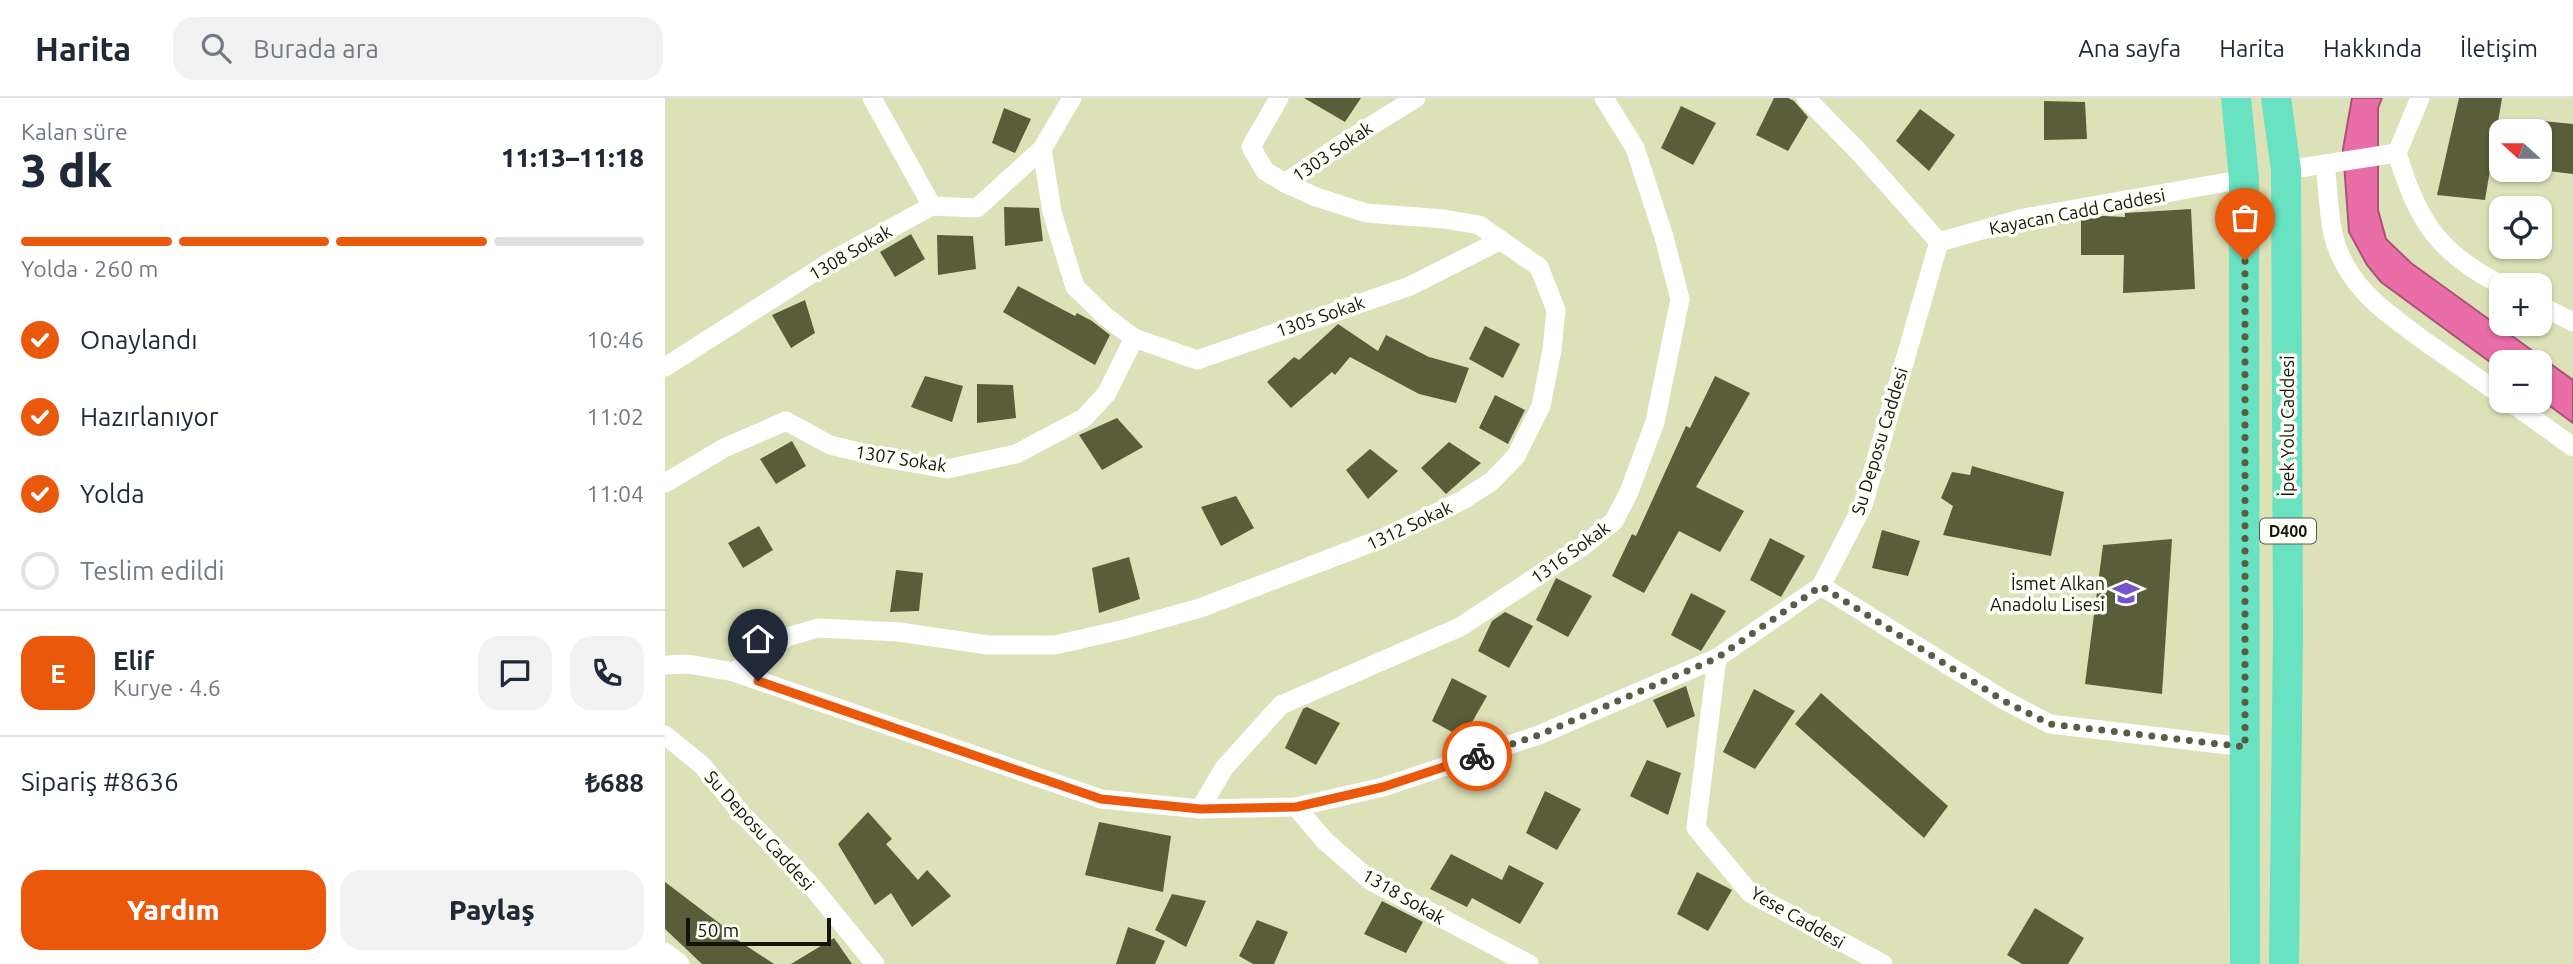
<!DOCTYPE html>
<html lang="tr">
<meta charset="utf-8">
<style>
body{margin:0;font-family:Ubuntu,sans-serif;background:#f2f2f3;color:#1f2937;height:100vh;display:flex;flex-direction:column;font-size:26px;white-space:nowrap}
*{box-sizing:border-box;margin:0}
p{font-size:23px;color:#747a83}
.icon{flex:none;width:38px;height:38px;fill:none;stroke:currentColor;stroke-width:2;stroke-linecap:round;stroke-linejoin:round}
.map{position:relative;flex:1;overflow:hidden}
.sheet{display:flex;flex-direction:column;background:#fff;width:665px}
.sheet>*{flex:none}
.needle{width:46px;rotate:291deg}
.fabs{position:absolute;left:1824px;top:21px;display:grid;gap:14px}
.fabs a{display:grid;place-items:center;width:63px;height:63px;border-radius:14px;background:#fff;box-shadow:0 2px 5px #0004;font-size:35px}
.scale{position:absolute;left:21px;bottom:18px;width:145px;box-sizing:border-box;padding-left:7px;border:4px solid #141507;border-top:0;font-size:19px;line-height:24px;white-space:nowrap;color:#141507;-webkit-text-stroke:5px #fefff7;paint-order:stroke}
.pin{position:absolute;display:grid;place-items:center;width:60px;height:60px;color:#fff;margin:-72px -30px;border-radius:50% 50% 50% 0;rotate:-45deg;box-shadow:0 0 7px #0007}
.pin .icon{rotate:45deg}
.courier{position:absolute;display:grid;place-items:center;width:70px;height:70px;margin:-35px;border:5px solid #ea580c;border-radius:50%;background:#fff;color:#222;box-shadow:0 2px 9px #0007}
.summary em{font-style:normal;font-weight:800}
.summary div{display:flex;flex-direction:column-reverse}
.summary{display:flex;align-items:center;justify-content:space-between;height:119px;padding:0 21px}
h1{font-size:46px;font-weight:800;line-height:52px}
.bar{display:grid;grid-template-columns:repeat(4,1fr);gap:10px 7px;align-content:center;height:84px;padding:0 21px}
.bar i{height:9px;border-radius:5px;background:#e0e1e3}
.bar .current{background:#ea580c}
.bar p{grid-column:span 4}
.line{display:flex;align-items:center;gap:18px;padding:0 21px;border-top:2px solid #e0e1e3}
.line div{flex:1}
.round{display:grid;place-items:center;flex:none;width:74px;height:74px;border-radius:21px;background:#f2f2f3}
ol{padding:0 21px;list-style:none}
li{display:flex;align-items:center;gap:21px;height:77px}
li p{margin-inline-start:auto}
li .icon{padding:7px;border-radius:50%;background:#ea580c;color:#fff;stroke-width:4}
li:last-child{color:#747a83}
li i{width:38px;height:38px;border:4px solid #e0e1e3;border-radius:50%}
.action{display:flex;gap:14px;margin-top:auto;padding:14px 21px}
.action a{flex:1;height:80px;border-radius:21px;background:#ea580c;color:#fff;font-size:28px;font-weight:800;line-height:80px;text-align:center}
.action a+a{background:#f2f2f3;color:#1f2937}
header{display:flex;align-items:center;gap:42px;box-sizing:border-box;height:98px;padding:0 35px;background:#fff;border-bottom:2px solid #e0e1e3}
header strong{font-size:33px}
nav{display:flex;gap:38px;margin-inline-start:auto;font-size:24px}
.search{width:490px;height:63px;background:#f2f2f3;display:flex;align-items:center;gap:18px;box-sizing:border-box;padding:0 24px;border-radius:21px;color:#747a83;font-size:26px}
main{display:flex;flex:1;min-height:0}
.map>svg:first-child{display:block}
.water{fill:#e96ea8;stroke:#a95378;stroke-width:2}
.building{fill:#5a5d39}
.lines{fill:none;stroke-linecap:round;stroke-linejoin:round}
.minor{stroke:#fff;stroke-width:19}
.highway{stroke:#68e2c0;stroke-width:30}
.done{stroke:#5a5c45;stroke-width:7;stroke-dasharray:0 12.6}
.route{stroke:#ea580c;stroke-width:9}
.labels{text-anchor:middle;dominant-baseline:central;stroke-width:7;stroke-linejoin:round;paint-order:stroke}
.shield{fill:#fefff7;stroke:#5a5b4f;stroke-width:2}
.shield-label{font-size:16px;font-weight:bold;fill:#141507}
.street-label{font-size:18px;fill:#141507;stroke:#fefff7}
.poi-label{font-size:18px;fill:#141507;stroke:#fefff7;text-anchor:end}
</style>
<header>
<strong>Harita</strong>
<div class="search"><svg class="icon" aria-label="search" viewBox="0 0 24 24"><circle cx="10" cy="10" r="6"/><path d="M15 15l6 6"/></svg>Burada ara</div>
<nav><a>Ana sayfa</a><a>Harita</a><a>Hakkında</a><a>İletişim</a></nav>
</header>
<main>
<section class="sheet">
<div class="summary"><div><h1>3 dk</h1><p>Kalan süre</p></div><em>11:13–11:18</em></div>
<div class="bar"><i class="current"></i><i class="current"></i><i class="current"></i><i></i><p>Yolda · 260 m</p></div>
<ol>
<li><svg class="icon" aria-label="check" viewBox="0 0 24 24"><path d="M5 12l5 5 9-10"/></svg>Onaylandı<p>10:46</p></li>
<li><svg class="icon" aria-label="check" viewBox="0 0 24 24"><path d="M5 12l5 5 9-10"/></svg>Hazırlanıyor<p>11:02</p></li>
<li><svg class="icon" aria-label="check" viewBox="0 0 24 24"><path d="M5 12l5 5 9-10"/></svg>Yolda<p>11:04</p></li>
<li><i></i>Teslim edildi</li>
</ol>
<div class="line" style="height:126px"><b class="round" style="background:#ea580c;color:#fff">E</b><div><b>Elif</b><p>Kurye · 4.6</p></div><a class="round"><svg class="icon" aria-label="chat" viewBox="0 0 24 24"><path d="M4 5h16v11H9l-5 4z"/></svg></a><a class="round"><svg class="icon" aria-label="phone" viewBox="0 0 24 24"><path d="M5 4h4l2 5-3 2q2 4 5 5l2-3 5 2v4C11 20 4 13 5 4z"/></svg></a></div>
<div class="line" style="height:91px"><div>Sipariş #8636</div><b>₺688</b></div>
<div class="action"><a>Yardım</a><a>Paylaş</a></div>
</section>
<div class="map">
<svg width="1908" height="866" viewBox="0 0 1908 866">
<rect width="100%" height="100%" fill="#dde1b8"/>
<path class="water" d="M 1687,0 L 1717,0 L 1713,10 L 1713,112 L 1721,141 L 1746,165 L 1908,282 L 1908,325 L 1874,300 L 1874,264 L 1836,264 L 1836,272 L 1716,184 L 1702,167 L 1684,134 L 1678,51 Z"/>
<g class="building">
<path d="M 639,0 L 696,0 L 680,24 Z"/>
<path d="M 1109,0 L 1123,0 L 1129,3 L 1143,19 L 1123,53 L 1091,37 Z"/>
<path d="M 1794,0 L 1837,0 L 1820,102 L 1772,97 Z"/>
<path d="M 1379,3 L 1420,4 L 1422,41 L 1379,42 Z"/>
<path d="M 1016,8 L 1051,25 L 1028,67 L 996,50 Z"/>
<path d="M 339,10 L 366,21 L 350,55 L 327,45 Z"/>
<path d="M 1255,11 L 1290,37 L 1264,73 L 1231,43 Z"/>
<path d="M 1877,23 L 1908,26 L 1908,76 L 1874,72 Z"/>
<path d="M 339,109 L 374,110 L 378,143 L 340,148 Z"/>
<path d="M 1526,111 L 1530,191 L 1458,195 L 1459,157 L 1416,157 L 1416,122 L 1438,118 L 1460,119 L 1460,115 Z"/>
<path d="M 246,136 L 260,161 L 230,179 L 215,154 Z"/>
<path d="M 272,137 L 308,138 L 311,171 L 273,177 Z"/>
<path d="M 353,188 L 410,218 L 412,215 L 427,223 L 445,237 L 430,267 L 338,214 Z"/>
<path d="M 140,202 L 150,235 L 126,250 L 107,217 Z"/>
<path d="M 673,226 L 713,253 L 721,237 L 764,259 L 804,270 L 791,305 L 754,296 L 685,259 L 670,277 L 667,274 L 626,310 L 602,284 L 629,259 L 634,262 Z"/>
<path d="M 820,228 L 855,246 L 838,280 L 804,261 Z"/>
<path d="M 260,278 L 298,288 L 287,324 L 246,309 Z"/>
<path d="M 1050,278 L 1085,295 L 1031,389 L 1079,413 L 1055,454 L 1014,433 L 979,495 L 947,478 L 967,436 L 971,438 L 1021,328 L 1025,330 Z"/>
<path d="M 312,286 L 348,287 L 351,320 L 312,325 Z"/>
<path d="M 830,297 L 860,312 L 843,346 L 814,330 Z"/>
<path d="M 452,320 L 478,349 L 437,372 L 414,337 Z"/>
<path d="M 127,343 L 141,368 L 111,386 L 95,361 Z"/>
<path d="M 784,344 L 816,365 L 781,396 L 756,370 Z"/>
<path d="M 705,351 L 733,373 L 703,401 L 681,372 Z"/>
<path d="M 1307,368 L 1399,394 L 1386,458 L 1278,437 L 1288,408 L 1276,400 L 1287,374 L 1305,377 Z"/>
<path d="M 571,398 L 589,430 L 556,448 L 536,409 Z"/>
<path d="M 94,428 L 108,452 L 78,470 L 63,445 Z"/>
<path d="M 1217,432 L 1255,443 L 1243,478 L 1207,470 Z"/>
<path d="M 1105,440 L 1140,458 L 1116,499 L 1085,482 Z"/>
<path d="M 1507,441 L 1497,596 L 1420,586 L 1438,447 Z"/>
<path d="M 464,459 L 475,501 L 434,515 L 427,470 Z"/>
<path d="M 231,472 L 258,475 L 254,513 L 225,514 Z"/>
<path d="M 891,480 L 927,498 L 903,539 L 871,522 Z"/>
<path d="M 1026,495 L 1061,513 L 1036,553 L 1006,537 Z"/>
<path d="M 840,514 L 868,528 L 844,570 L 813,553 L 827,523 Z"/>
<path d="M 787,580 L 822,598 L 798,640 L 767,623 Z"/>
<path d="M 1021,588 L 1030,618 L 1002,630 L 988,602 Z"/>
<path d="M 1089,591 L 1130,613 L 1090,671 L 1058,654 Z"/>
<path d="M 1156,595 L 1283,708 L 1259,740 L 1130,626 Z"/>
<path d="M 642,609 L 675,625 L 651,667 L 620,650 L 638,611 Z"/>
<path d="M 982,662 L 1016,675 L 1003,717 L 965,698 Z"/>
<path d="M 880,693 L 916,711 L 892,752 L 861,735 Z"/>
<path d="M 203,714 L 227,741 L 221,746 L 253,782 L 262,772 L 286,798 L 247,829 L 226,795 L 210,807 L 173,746 Z"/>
<path d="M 434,724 L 506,738 L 498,794 L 420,777 Z"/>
<path d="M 786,756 L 837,782 L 844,767 L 879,785 L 855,826 L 807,800 L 802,809 L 765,791 Z"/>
<path d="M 1032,774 L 1067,792 L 1043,833 L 1012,816 Z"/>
<path d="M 0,784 L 62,831 L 59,833 L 109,866 L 37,866 L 0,831 Z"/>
<path d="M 507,796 L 541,803 L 521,849 L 490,832 Z"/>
<path d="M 717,803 L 758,824 L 741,855 L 699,836 Z"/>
<path d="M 1370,810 L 1419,840 L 1403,866 L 1357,866 L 1342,857 Z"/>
<path d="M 592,822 L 623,834 L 609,866 L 588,866 L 574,858 Z"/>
<path d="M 463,829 L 500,843 L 490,866 L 451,866 Z"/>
<path d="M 169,840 L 187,866 L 126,866 Z"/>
</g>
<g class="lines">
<g class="minor">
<path d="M 207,0 L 267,108"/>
<path d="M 1141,0 L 1193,53 L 1274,144 L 1359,120 L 1579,81"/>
<path d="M 377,51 L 387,114 L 410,189 L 440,218 L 469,240 L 532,262 L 745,188 L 836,142"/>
<path d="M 1732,55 C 1753,123 1772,154 1836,187"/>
<path d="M 1660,66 C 1663,88 1663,113 1668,136 C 1680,189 1724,217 1765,247 C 1789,263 1812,280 1836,297"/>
<path d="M 1621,72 L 1732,55 L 1755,0"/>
<path d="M 620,85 L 672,49 L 751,0"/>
<path d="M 267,108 L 312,110 L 377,51 L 407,0"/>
<path d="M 1874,207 L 1908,224"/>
<path d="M 0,269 L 173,159 L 267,108"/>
<path d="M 1844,303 L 1908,349"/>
<path d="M 0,385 L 59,350 L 121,323 L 165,347 L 219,360 L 282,371 L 351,356 L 419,320 L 442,295 L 469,240"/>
<path d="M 1156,488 L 1339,602 L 1385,626 L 1580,649"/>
<path d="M 1052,560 L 1031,730 L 1085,795 L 1218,866"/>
<path d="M 0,567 L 23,566 L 69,574 L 436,701 L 535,711 L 631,709 L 718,689 L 874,637 L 1052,560 L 1156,488 L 1198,407 L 1274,144"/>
<path d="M 69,574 L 122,539 L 153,530 L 234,534 L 323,547 L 390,547 L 460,531 L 535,510 L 716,441 L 798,402 L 827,383 L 851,358 L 876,308 L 887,252 L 891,212 L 874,169 L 814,127 L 779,121 L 701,115 L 651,99 L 620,85 L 600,73 L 586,49 L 614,0"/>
<path d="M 0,637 L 38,668 L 77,716 L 145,786 L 210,866"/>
<path d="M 631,709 L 660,743 L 706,783 L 864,866"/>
<path d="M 535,711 L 559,670 L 616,607 L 795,529 L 918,448 L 949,423 L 964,394 L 990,324 L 1015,201 L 999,139 L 970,50 L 939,0"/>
<path d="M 0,854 L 15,866"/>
</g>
<g class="highway">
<path d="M 1571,0 L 1579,81 L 1580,866"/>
<path d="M 1611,0 L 1621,72 L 1623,536 L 1619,866"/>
</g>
</g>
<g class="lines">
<path class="done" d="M 812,658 L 874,637 L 1052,560 L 1156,488 L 1339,603 L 1385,626 L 1580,649 L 1580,162"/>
<path class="route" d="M 93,583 L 436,701 L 535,711 L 631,709 L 718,689 L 812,658"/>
</g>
<defs>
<g id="school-bare" transform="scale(2.1)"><path d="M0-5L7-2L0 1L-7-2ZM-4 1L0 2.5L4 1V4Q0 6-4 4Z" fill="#7553cc" stroke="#fefff7" stroke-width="2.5" paint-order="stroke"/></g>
</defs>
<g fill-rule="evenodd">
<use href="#school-bare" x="1461" y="495"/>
</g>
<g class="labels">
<rect class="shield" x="1595" y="420.5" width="56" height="25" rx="5"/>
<g class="shield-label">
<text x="1623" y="433">D400</text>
</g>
<g class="street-label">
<text transform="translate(667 53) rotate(-34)">1303 Sokak</text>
<text transform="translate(1412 113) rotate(-11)">Kayacan Cadd Caddesi</text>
<text transform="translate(185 154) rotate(-30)">1308 Sokak</text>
<text transform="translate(655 218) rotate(-19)">1305 Sokak</text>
<text transform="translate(1622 328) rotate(-90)">İpek Yolu Caddesi</text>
<text transform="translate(1214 343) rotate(-73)">Su Deposu Caddesi</text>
<text transform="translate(236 360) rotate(9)">1307 Sokak</text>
<text transform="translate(744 427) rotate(-25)">1312 Sokak</text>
<text transform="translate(905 454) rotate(-36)">1316 Sokak</text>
<text transform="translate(95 732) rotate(48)">Su Deposu Caddesi</text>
<text transform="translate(739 798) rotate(30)">1318 Sokak</text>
<text transform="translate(1133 819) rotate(30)">Yese Caddesi</text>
</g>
<g class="poi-label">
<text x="1440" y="485">İsmet Alkan<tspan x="1440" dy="21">Anadolu Lisesi</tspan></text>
</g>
</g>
</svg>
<div class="fabs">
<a><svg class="needle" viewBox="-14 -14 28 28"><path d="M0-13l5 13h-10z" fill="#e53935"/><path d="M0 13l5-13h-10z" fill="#747a83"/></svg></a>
<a><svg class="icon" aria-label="locate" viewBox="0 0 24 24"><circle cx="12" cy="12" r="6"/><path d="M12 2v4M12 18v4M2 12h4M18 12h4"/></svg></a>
<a>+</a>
<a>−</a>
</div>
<div class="scale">50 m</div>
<div class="pin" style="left:1580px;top:162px;background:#ea580c"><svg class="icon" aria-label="bag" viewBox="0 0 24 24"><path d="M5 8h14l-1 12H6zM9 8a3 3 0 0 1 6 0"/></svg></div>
<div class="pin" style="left:93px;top:583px;background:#1f2937"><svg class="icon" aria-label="home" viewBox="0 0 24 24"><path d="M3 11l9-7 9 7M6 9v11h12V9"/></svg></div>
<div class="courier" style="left:812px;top:658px"><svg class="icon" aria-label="bike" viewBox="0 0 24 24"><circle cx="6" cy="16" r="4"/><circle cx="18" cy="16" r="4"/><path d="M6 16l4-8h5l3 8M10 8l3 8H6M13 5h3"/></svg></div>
</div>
</main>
